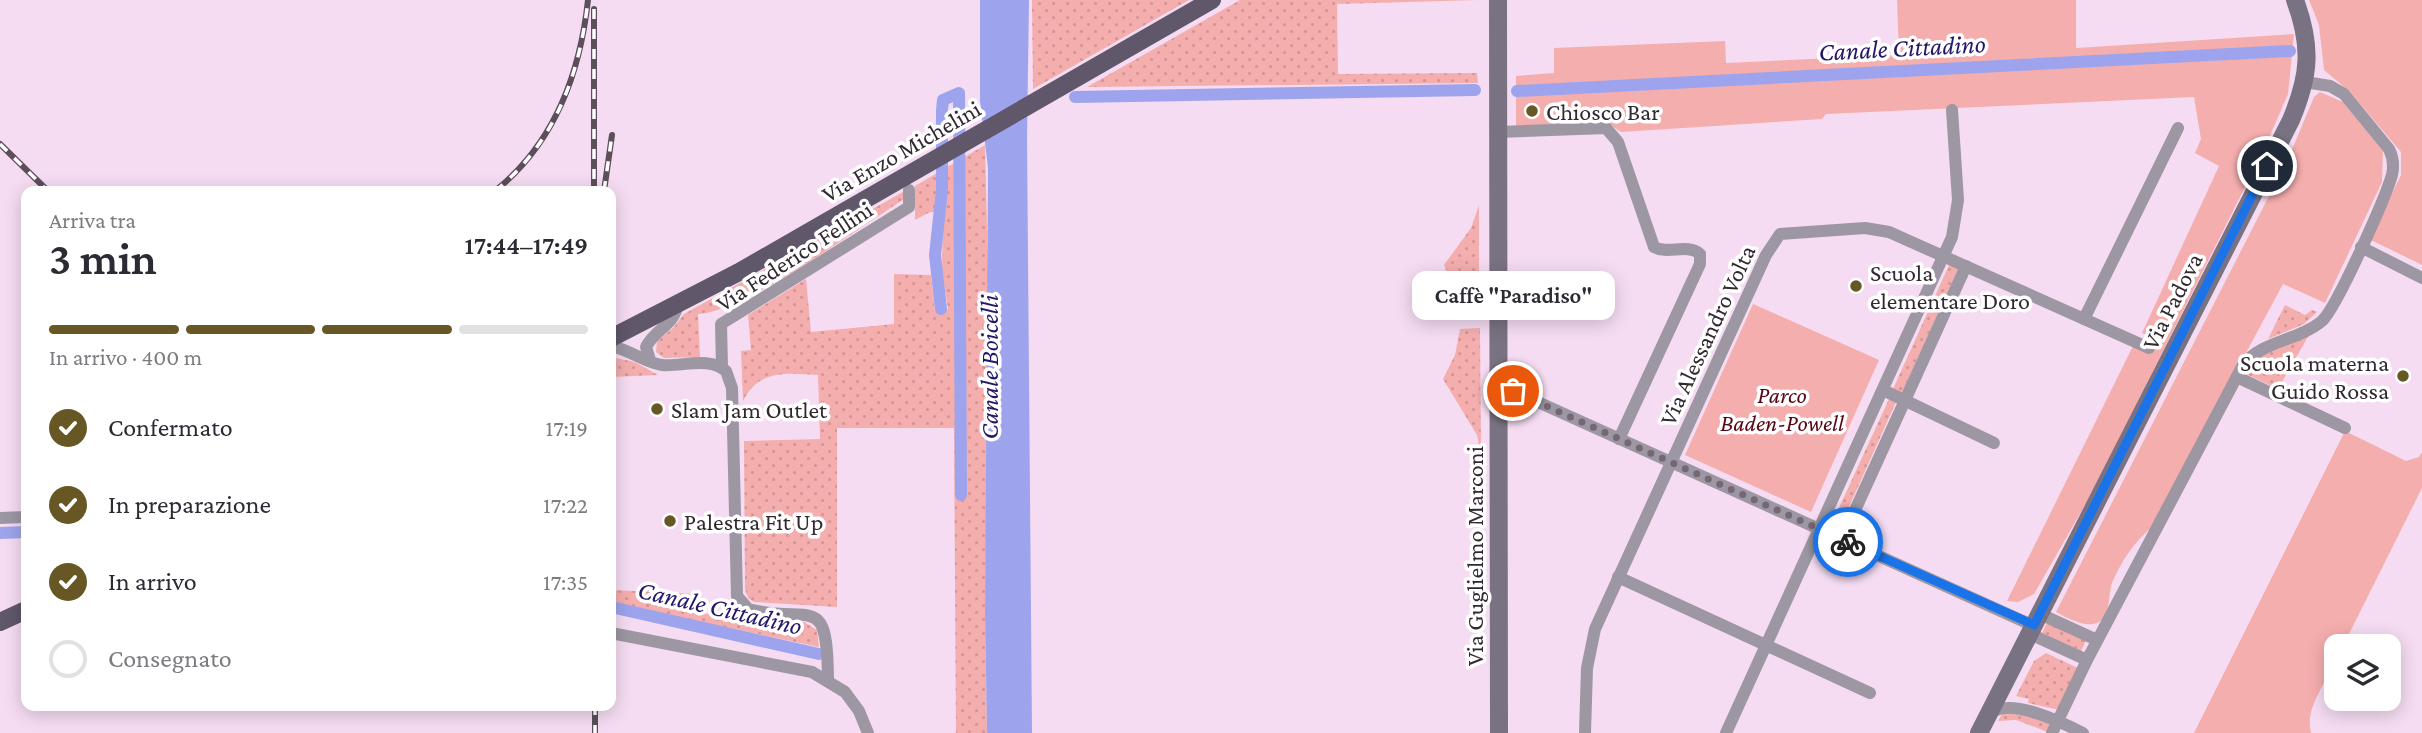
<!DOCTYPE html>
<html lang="it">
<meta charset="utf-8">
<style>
body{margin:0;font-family:"Crimson Pro",serif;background:#f2f2f3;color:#2b2b33;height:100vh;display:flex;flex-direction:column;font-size:26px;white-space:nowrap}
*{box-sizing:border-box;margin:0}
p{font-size:23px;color:#7c7c81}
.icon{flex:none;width:38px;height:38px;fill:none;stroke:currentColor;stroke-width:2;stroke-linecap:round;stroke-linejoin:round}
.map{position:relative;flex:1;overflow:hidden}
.side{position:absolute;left:21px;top:186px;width:595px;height:525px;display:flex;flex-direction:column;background:#fff;border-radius:14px;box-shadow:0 4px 18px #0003}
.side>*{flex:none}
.fabs{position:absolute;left:2324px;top:634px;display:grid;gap:14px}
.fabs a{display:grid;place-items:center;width:77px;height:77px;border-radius:14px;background:#fff;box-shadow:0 4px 18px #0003;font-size:35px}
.pin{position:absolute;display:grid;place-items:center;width:60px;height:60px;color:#fff;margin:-30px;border:4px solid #fff;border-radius:50%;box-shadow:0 2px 7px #0007}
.courier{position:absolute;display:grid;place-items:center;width:70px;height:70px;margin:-35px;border:5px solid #1a73e8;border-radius:50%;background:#fff;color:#222;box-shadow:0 2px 9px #0007}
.bubble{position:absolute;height:49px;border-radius:14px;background:#fff;box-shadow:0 4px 18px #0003;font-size:23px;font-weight:600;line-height:49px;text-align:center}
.headline em{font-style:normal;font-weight:600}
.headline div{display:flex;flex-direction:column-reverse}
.headline{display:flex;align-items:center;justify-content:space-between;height:119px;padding:0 28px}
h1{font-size:46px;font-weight:600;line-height:52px}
.bar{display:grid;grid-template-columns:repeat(4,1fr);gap:10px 7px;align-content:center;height:84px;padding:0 28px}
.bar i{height:9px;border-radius:5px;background:#e1e1e2}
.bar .current{background:#665724}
.bar p{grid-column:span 4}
ol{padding:0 28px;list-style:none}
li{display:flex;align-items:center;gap:21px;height:77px}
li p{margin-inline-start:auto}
li .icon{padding:7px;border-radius:50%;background:#665724;color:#fff;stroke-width:4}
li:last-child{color:#7c7c81}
li i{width:38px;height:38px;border:4px solid #e1e1e2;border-radius:50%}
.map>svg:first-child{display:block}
.grass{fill:url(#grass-dots)}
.park{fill:#f5aeae}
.water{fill:#9da4ed}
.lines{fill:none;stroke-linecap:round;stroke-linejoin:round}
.canal{stroke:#9da4ed;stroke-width:12}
.street{stroke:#9c97a3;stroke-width:12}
.secondary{stroke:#797282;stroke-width:18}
.primary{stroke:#60576b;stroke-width:18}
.rail-casing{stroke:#5c4f5b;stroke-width:6}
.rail{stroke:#fff;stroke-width:3.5;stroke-dasharray:10;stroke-linecap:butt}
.done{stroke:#766774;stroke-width:7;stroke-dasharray:0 12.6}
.route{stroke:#1a73e8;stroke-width:9}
.poi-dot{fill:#665724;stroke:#fff;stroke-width:2.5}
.labels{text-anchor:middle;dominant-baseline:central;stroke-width:7;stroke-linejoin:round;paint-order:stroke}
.poi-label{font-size:24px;fill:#312830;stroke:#fff;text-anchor:start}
.street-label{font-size:24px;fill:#312830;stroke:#fff}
.park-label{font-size:24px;font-style:italic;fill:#550614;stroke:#fff}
.water-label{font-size:26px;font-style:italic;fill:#221669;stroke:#fff}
</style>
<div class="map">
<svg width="2422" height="733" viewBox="0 0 2422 733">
<defs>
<pattern id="grass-dots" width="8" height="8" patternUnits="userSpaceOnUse" patternTransform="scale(1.75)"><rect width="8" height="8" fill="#f5aeae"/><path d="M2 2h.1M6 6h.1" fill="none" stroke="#d29696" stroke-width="1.8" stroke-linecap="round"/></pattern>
</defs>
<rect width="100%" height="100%" fill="#f5dcf2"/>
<g class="grass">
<path d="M 1032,0 L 1189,0 L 1033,89 Z"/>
<path d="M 1240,0 L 1478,0 L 1337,4 L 1338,74 L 1477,73 L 1478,83 L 1087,87 Z"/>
<path d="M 985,145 L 989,311 L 985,615 L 987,733 L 956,733 L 954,428 L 837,428 L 837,607 L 754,602 L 748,598 L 745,589 L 744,441 L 820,439 L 818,375 C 786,373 759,369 743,401 L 741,351 L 751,350 L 748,315 L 806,279 L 811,332 L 894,324 L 894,274 L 931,275 L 935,311 L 948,309 L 942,272 L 943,212 L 930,212 L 915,220 L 915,186 Z"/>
<path d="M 903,192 L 903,200 C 858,228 745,312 698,314 L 700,357 L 664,358 L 656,352 L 657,341 L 673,328 L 684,314 Z"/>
<path d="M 1479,205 L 1479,311 L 1458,312 L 1454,288 L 1444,265 L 1471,228 Z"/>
<path d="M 1950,263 L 1959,267 L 1902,393 L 1893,389 Z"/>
<path d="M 2285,305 L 2305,315 L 2312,310 L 2317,312 L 2304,324 L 2268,339 Z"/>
<path d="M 1480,328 L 1481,455 L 1477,435 L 1443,379 L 1455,355 L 1460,329 Z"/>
<path d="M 2309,335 L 2278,389 L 2246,374 C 2256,352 2289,344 2309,335 Z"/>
<path d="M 611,357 L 635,362 L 658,375 L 611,377 Z"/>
<path d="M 1889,399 L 1896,402 L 1840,527 L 1832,523 Z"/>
<path d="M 611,590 L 697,594 L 698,613 L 804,622 L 817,630 L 819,647 L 611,603 Z"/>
<path d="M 2047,623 L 2086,641 L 2081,651 L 2042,633 Z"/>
<path d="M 2046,653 L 2080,669 L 2060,710 L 2028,703 L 2029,699 L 2016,696 L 2034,661 Z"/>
<path d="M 2010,712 L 2053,723 L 2048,732 L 2016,720 L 1998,721 L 2002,714 Z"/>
</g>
<g class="park">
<path d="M 1897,0 L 2076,0 L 2076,48 L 2294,34 L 2288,94 L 2265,147 L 2093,491 L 2034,594 L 2018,602 L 2007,601 L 2133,346 L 2149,353 L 2155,339 L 2142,333 L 2219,166 L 2195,153 L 2201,139 L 2194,97 L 1826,114 L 1822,119 L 1621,132 L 1604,121 L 1516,127 L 1516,76 L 1554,73 L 1554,48 L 1725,41 L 1726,63 L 1899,55 Z"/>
<path d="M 2309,0 L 2422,0 L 2422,265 L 2369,239 L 2401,175 L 2401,152 L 2350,92 L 2324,70 L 2319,25 Z"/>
<path d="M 2320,92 L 2343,102 L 2383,151 L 2382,182 L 2325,303 L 2283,284 L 2153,526 C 2134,542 2122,560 2112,583 C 2109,592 2110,601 2107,610 C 2100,636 2071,620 2056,612 L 2288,159 L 2314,97 Z"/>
<path d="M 1753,304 L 1879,360 L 1811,512 L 1685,455 Z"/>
<path d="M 2345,431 L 2406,461 L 2419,457 L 2422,452 L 2422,488 L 2343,646 L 2336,646 C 2336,678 2303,701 2311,733 L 2194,733 Z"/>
</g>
<path class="water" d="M 980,0 L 1029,0 L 1027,138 L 1032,733 L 987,733 L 985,615 L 988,168 L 980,101 Z"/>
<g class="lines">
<g class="canal">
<path d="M 1517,91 L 2290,51"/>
<path d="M 1075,97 L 1475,90"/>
<path d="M 941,309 L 935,255 L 942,190 L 942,110 L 943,100 L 959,93 L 961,495"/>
<path d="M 0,533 L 26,532"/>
<path d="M 611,607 L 819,654"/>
</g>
<g class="street">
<path d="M 1498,132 L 1606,128 L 1618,142 L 1654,247 C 1668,255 1687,243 1700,254 L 1700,264 L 1619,439"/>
<path d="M 2361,247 L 2422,278"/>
<path d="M 2084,319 L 2178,128"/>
<path d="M 611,346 C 628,349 648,364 662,365 C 682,367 709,356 726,371 L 732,388 L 737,596 L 748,609 C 813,625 827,590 828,679"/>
<path d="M 650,360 L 646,347 C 655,329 674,326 678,304"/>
<path d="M 722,367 L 721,324 L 909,207 L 909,190"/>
<path d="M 2237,377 L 2345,428"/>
<path d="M 1498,384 L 2034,626"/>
<path d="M 1883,390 L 1994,443"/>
<path d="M 0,518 L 26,517"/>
<path d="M 1842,539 L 1966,266"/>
<path d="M 1618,577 L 1870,693"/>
<path d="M 2040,614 L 2097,640"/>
<path d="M 611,633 L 812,672 L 845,692 L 859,711 L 868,733"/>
<path d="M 2030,634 L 2087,660"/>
<path d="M 1990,714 C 2009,696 2063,723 2083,733"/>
<path d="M 1585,733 L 1587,668 L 1595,629 L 1766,255 L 1780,234 L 1865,228 L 1889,232 L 2149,348"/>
<path d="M 1726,733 L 1952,237 L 1958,200 L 1952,110"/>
<path d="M 2052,733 L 2087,660 L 2243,365 C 2263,340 2298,341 2322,321 C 2337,307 2385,199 2392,175 C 2394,166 2393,157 2389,149 L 2344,94 L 2330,86 L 2305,82"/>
</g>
<g class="secondary">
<path d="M 1498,0 L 1499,733"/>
<path d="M 1979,733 L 2291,120 C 2310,75 2312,46 2295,0"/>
</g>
<g class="primary">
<path d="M 611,338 L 739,272 L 1212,0"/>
<path d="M 0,622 L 26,610"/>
</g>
<g class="rail-casing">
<g id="rail">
<path d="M 594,9 L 594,191"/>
<path d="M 0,144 L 48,191"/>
<path d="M 495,191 C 555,143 580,74 588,0"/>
<path d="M 604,191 L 612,135"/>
<path d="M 595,705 L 595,733"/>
</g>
</g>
<use href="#rail" class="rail"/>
</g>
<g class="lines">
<path class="done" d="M 1513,391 L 1848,542"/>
<path class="route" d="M 1848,542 L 2034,625 L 2267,166"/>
</g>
<g class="poi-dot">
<circle cx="1532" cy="111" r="7"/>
<circle cx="1856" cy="286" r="7"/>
<circle cx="2403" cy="376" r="7"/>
<circle cx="657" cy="409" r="7"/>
<circle cx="670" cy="521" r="7"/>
</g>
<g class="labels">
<g class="poi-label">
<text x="1546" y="111">Chiosco Bar</text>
<text x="1870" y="272">Scuola<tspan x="1870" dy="28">elementare Doro</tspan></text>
<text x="2389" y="362" text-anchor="end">Scuola materna<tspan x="2389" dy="28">Guido Rossa</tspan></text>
<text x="671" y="409">Slam Jam Outlet</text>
<text x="684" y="521">Palestra Fit Up</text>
</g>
<g class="street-label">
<text transform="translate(901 151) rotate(-30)">Via Enzo Michelini</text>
<text transform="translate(794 256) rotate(-33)">Via Federico Fellini</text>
<text transform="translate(2172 301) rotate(-63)">Via Padova</text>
<text transform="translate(1707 335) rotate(-65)">Via Alessandro Volta</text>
<text transform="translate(1474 556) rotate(-90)">Via Guglielmo Marconi</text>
</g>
<g class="park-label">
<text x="1782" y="394">Parco<tspan x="1782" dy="28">Baden-Powell</tspan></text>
</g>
<g class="water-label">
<text transform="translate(1902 48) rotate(-3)">Canale Cittadino</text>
<text transform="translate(989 367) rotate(-90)">Canale Boicelli</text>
<text transform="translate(720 608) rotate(13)">Canale Cittadino</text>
</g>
</g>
</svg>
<div class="fabs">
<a><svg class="icon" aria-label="layers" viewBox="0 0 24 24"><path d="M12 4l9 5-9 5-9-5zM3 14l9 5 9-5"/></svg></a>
</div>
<div class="pin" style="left:1513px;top:391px;background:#ea580c"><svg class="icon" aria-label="bag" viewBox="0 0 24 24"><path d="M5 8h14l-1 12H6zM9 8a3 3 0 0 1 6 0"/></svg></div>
<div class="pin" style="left:2267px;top:166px;background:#1f2937"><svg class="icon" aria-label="home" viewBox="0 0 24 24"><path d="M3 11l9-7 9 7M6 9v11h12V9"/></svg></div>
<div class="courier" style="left:1848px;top:542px"><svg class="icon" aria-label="bike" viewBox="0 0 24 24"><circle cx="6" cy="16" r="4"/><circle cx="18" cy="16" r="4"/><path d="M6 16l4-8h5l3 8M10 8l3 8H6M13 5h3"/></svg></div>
<div class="bubble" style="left:1412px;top:271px;width:203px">Caffè &quot;Paradiso&quot;</div>
<section class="side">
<div class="headline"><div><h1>3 min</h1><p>Arriva tra</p></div><em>17:44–17:49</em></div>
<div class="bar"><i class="current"></i><i class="current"></i><i class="current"></i><i></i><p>In arrivo · 400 m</p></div>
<ol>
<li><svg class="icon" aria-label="check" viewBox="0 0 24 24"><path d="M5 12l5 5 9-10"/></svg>Confermato<p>17:19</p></li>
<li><svg class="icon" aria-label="check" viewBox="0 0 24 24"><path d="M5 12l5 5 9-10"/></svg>In preparazione<p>17:22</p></li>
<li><svg class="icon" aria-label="check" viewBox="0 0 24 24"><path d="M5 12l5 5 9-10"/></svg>In arrivo<p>17:35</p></li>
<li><i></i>Consegnato</li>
</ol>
</section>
</div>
